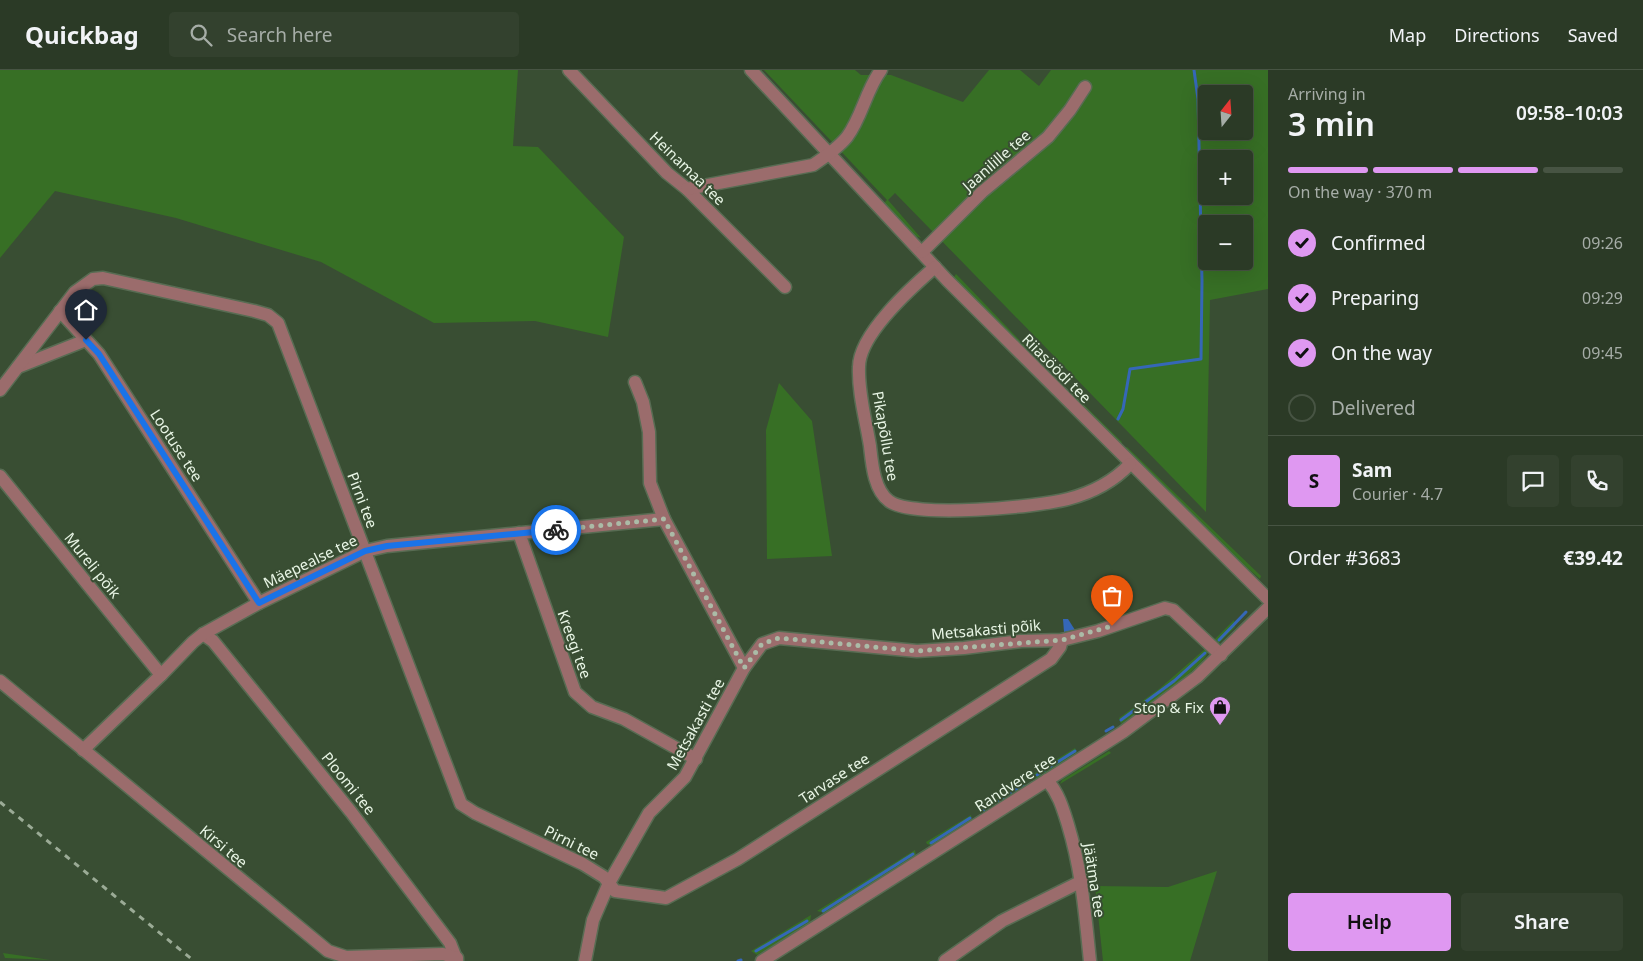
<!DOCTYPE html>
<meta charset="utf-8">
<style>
body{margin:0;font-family:"Noto Sans",sans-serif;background:#33412e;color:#f1f3f6;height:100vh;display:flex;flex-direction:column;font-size:19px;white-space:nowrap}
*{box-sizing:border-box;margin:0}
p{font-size:16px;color:#a6ada7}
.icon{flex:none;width:28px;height:28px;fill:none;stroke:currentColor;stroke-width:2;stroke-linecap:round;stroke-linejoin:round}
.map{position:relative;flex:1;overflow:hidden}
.drawer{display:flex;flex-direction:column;background:#2b3a26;width:375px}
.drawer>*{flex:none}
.needle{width:32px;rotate:17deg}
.fabs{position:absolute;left:1198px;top:15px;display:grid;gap:10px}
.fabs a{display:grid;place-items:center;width:55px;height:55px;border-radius:5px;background:#2b3a26;box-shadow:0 5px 20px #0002,0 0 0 1px #475443;font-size:25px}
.pin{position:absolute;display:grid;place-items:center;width:42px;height:42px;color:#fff;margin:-51px -21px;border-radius:50% 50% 50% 0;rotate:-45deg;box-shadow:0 0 5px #0007}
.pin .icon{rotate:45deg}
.courier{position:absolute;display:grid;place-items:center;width:50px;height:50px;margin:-25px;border:4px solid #1a73e8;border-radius:50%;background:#fff;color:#222;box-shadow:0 1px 6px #0007}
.overview em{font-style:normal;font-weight:600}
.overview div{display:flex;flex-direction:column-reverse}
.overview{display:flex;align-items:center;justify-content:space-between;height:85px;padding:0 20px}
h1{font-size:32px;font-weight:600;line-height:38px}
.bar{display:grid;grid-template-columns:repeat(4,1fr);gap:8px 5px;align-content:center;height:60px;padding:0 20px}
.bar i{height:6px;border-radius:4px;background:#475443}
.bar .active{background:#df98f1}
.bar p{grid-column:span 4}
.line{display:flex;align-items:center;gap:12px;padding:0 20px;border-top:1px solid #475443}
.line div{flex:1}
.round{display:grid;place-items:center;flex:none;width:52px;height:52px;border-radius:5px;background:#33412e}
ol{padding:0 20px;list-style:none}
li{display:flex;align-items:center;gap:15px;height:55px}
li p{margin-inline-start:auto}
li .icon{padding:5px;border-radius:50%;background:#df98f1;color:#111;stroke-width:4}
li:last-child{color:#a6ada7}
li i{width:28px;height:28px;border:2px solid #475443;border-radius:50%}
.cta{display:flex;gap:10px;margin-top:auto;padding:10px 20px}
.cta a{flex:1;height:58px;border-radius:5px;background:#df98f1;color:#111;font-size:20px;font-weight:600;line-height:58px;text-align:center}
.cta a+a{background:#33412e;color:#f1f3f6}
header{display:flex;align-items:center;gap:30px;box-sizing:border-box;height:70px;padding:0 25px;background:#2b3a26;border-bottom:1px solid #475443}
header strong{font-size:24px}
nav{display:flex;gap:28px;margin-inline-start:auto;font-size:18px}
.search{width:350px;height:45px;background:#33412e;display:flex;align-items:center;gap:12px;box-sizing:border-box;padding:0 18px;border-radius:5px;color:#a6ada7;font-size:19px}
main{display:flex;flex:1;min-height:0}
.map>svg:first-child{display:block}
.green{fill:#376f25;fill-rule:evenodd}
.water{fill:#3567b7}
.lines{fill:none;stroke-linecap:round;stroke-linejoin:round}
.stream{stroke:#3567b7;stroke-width:3}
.minor-casing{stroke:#586c53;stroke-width:15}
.minor{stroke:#9b6c6c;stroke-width:12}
.rail{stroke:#9bab96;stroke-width:3;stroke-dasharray:6 6;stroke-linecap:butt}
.done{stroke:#abbba7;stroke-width:5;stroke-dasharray:0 9}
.route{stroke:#1a73e8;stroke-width:6}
.labels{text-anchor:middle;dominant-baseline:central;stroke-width:4;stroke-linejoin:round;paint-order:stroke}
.street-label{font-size:15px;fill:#e8f5e5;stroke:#394e33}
.poi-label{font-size:15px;fill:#e8f5e5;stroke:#394e33;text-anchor:end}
</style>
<header>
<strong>Quickbag</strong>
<div class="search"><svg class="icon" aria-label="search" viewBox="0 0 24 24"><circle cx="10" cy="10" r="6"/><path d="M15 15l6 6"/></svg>Search here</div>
<nav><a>Map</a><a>Directions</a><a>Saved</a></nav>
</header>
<main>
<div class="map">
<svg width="1268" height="891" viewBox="0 0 1268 891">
<rect width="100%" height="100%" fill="#394e33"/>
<g class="green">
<path d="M 0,0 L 518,0 L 513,76 L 538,77 L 624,167 L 608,267 L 535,251 L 434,253 L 321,192 L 176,148 L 55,121 L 0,188 Z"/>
<path d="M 764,0 L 855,0 L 861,5 L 891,5 L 963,32 L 989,0 L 1020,0 L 1039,16 L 1051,0 L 1268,0 L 1268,219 L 1210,230 L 1206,442 L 895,123 L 888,130 L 921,168 L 915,166 L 884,133 L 887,130 ZM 1206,24 L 1244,24 L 1244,61 L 1206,61 ZM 1206,89 L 1244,89 L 1244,126 L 1206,126 ZM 1206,154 L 1244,154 L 1244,191 L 1206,191 Z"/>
<path d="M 956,204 L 1029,280 L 1024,280 L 954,207 Z"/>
<path d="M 779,313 L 812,351 L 832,486 L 767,489 L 766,360 Z"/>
<path d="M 1071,322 L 1122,372 L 1120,375 L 1072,326 Z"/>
<path d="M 1127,377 L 1261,506 L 1260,509 L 1230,483 L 1124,379 Z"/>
<path d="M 1234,550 L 1235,557 L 1218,574 L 1213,571 Z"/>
<path d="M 1205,579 L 1208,582 C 1202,599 1139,642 1121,654 L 1119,648 L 1159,619 Z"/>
<path d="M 1075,678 L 1077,682 L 1037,709 L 1032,708 L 1031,706 L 1033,704 Z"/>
<path d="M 1109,681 L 1111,683 L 1060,714 L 1062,710 Z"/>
<path d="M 1025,710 L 1027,711 L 1026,716 L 986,742 L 979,742 L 978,740 Z"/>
<path d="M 971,745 L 972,751 L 933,776 L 927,774 L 926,772 Z"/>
<path d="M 915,780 L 916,786 L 835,838 L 825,843 L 817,841 Z"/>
<path d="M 1217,801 L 1190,891 L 1103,891 L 1095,816 L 1168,817 Z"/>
<path d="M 811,845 L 810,853 L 757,885 L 751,881 Z"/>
<path d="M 3,883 L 50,890 L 5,888 Z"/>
</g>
<path class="water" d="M 1063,549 L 1068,549 L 1075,560 L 1064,562 Z"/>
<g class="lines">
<g class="stream">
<path d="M 1118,349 L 1123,339 L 1130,299 L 1201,289 L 1202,211 L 1198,29 L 1194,0"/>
<path d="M 1219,570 L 1246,542"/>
<path d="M 1121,650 L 1174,611 L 1205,583"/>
<path d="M 1106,661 L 1113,657"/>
<path d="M 1037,705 L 1075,681"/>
<path d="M 983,740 L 1024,714"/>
<path d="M 931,773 L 970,748"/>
<path d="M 823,841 L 913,784"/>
<path d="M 756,881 L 807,851"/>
<path d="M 738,891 L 741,890"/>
</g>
<g class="minor-casing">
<g id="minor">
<path d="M 569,0 L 667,103 L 687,119 L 785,217"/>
<path d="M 751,0 L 947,210 L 1268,529"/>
<path d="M 687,119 L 813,95 C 825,87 838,78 847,67 C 862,47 866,20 881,0"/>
<path d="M 922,182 L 982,122 L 1048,67 L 1070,40 L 1085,17"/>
<path d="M 935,197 C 912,217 859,264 859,297 C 858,323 866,351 870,376 C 872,394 874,420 889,431 C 912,449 1038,437 1068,429 C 1091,423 1114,411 1130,394"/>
<path d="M 60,241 L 99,284 L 259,533"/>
<path d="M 18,297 L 86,270"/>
<path d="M 0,320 L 75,222 L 93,209 L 103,208 L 254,241 L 268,245 L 278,253 L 461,734 L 475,743 L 583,794 L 604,807 L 615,821 L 666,828 L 738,789 L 1051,589 L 1060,577 L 1062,570"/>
<path d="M 0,406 L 161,605"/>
<path d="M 519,463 L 575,622 L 592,637 L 624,649 L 696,689"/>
<path d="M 203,564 L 213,571 L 351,742 L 450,873 L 457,891"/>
<path d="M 744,598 L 762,574 L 779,568 L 917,581 L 964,578 L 1021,571 L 1062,570 L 1098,561 L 1165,538 L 1173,540 L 1221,585"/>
<path d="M 0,611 L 328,881 L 346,887 L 443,884 L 457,888"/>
<path d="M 83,680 L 161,605 L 193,572 L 203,564 L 259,533 L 365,481 L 387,476 L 664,449"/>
<path d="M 1047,710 C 1059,724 1063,739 1068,755 C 1082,801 1085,844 1090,891"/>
<path d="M 585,891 L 593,850 L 609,813 L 649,743 L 685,707 L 744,598 L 664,449 L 650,413 L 649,362 L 643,332 L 635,312"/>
<path d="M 762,891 L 1123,662 L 1197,607 L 1268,538"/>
<path d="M 945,891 L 1002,851 L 1082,811"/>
</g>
</g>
<use href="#minor" class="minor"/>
<path class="rail" d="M 0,732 L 194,891"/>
</g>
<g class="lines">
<path class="done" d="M 556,460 L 664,449 L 744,598 L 762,574 L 779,568 L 917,581 L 1062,570 L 1112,556"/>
<path class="route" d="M 86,270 L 99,284 L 259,533 L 365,481 L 387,476 L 556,460"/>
</g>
<defs>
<g id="shop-pin" transform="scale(1.125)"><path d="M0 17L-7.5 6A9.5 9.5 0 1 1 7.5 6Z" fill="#df98f1" stroke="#394e33"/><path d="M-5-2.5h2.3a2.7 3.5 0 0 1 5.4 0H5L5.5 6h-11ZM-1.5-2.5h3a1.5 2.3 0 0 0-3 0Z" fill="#111"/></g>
</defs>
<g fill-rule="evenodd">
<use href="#shop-pin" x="1220" y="637"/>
</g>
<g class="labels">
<g class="street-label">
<text transform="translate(996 90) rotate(-41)">Jaanilille tee</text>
<text transform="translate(688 98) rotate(44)">Heinamaa tee</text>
<text transform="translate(1057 298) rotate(45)">Riiasöödi tee</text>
<text transform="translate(886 366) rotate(80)">Pikapõllu tee</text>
<text transform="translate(177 375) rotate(57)">Lootuse tee</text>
<text transform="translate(363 430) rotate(69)">Pirni tee</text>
<text transform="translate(310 491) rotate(-26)">Mäepealse tee</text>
<text transform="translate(93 495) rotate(51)">Mureli põik</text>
<text transform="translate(986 559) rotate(-5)">Metsakasti põik</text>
<text transform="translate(575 574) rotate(70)">Kreegi tee</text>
<text transform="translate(695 654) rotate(-61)">Metsakasti tee</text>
<text transform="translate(834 708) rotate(-33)">Tarvase tee</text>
<text transform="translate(1015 712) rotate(-33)">Randvere tee</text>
<text transform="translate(349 713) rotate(51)">Ploomi tee</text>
<text transform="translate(572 772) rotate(26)">Pirni tee</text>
<text transform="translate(224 776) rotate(40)">Kirsi tee</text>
<text transform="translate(1095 810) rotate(81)">Jäätma tee</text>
</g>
<g class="poi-label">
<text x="1204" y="637">Stop &amp; Fix</text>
</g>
</g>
</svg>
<div class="fabs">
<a><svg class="needle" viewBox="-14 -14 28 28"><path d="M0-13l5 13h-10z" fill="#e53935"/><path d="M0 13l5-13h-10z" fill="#a6ada7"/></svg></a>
<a>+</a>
<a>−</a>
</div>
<div class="pin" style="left:1112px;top:556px;background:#ea580c"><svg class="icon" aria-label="bag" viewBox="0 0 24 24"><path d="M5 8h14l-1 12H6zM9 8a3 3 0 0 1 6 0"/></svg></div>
<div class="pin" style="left:86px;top:270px;background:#1f2937"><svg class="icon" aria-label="home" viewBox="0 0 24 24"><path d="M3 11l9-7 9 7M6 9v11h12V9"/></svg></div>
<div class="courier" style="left:556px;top:460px"><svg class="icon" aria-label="bike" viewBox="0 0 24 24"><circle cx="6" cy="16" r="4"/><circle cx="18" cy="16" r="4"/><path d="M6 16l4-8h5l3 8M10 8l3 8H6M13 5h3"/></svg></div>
</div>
<section class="drawer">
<div class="overview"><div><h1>3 min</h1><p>Arriving in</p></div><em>09:58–10:03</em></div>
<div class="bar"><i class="active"></i><i class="active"></i><i class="active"></i><i></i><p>On the way · 370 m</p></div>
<ol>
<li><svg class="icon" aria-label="check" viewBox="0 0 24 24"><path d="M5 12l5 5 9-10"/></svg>Confirmed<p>09:26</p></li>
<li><svg class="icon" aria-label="check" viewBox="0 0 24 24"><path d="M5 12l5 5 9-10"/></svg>Preparing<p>09:29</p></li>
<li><svg class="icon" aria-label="check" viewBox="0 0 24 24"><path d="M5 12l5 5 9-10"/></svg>On the way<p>09:45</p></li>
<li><i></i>Delivered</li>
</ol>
<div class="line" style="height:90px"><b class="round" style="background:#df98f1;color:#111">S</b><div><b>Sam</b><p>Courier · 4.7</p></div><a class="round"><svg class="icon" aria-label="chat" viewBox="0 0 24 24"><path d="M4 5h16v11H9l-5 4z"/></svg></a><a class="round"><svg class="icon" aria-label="phone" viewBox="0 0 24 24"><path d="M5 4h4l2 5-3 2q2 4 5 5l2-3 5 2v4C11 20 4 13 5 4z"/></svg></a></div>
<div class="line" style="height:65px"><div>Order #3683</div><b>€39.42</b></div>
<div class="cta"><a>Help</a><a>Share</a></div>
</section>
</main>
